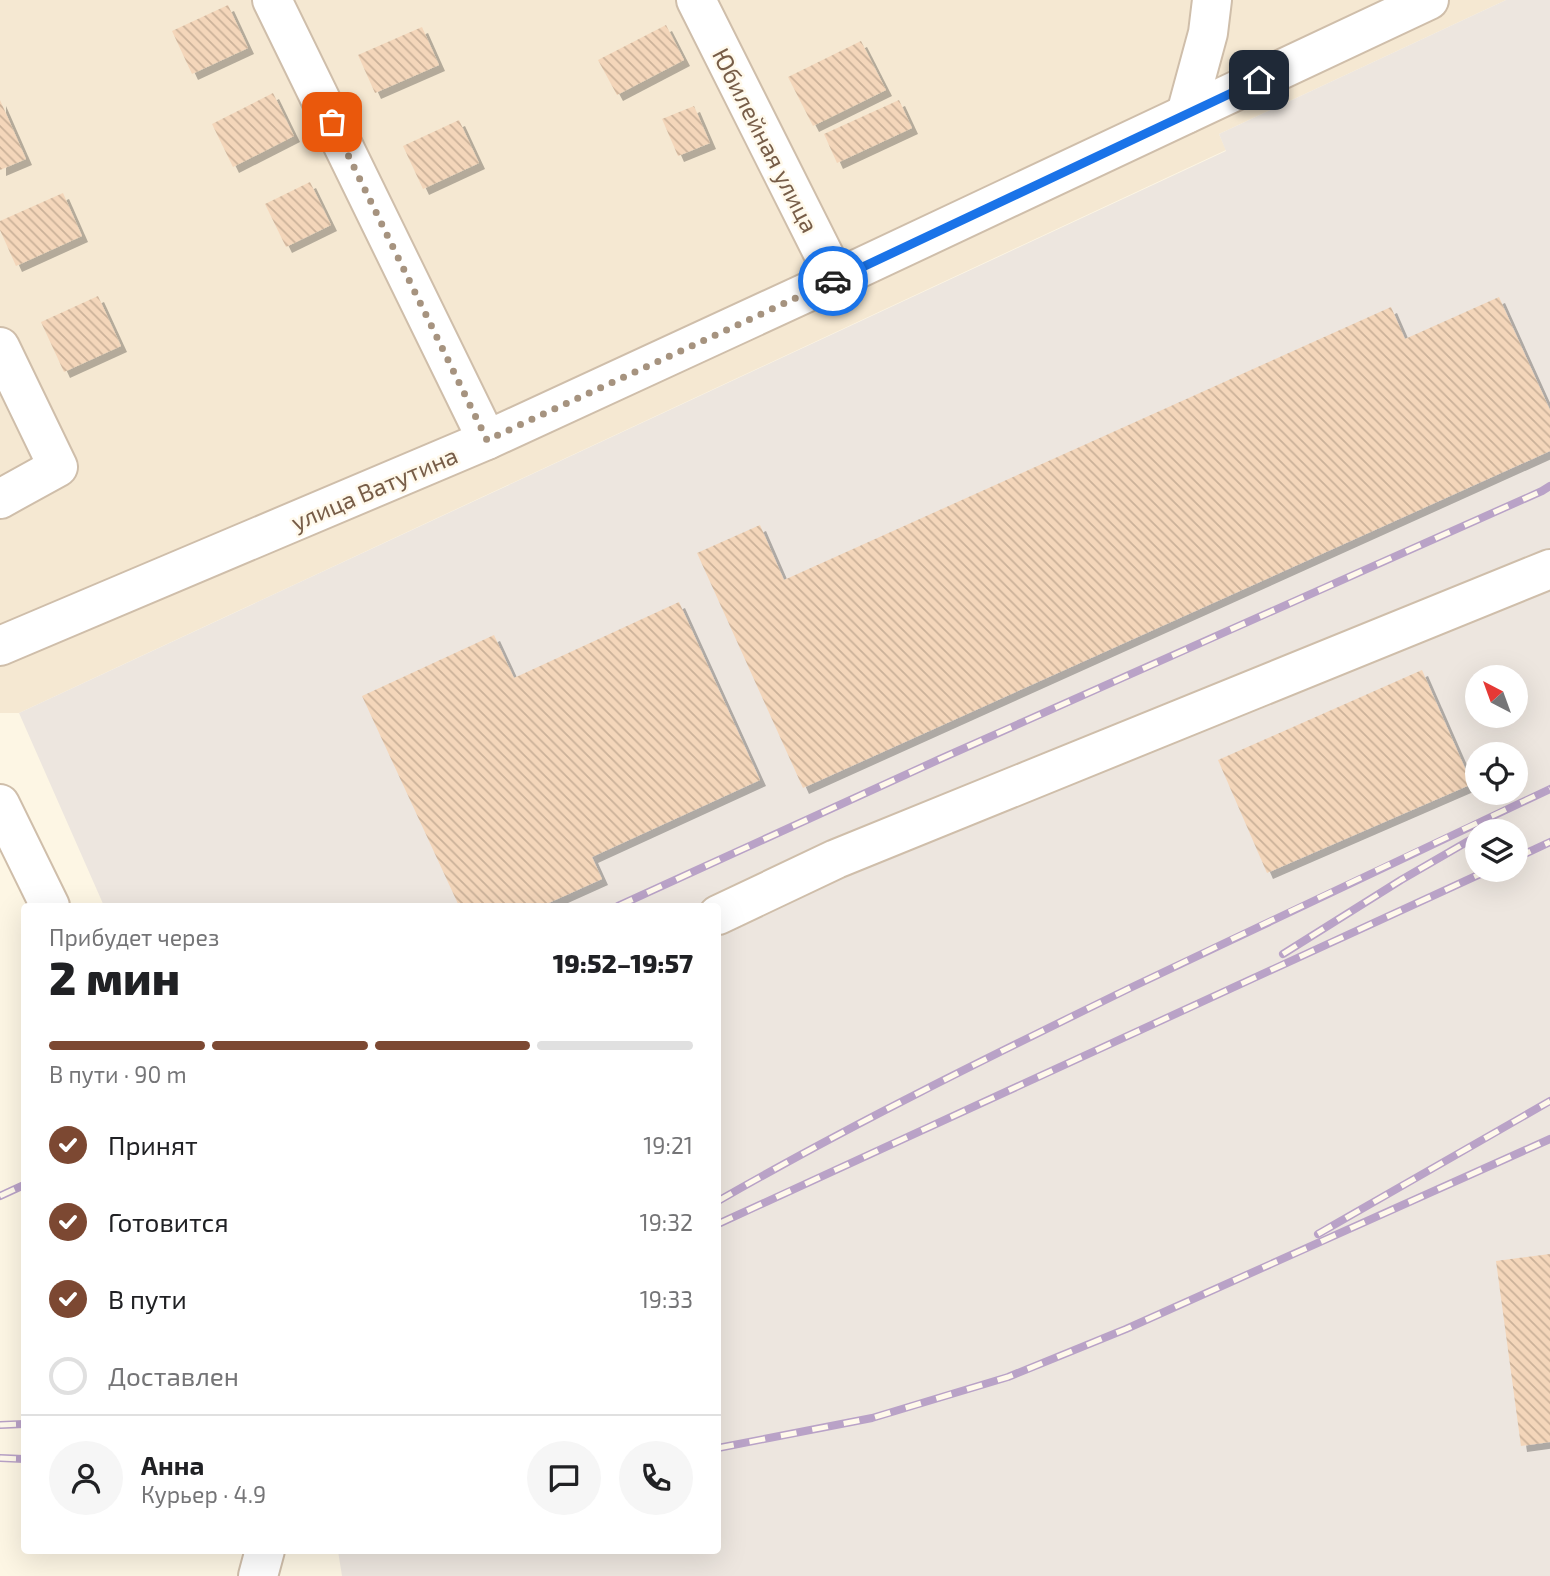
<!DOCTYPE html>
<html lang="ru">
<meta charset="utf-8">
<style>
body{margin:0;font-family:"Exo 2",sans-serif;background:#f6f6f6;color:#202124;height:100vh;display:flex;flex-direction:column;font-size:26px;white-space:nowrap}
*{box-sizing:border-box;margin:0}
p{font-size:23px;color:#757577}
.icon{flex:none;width:38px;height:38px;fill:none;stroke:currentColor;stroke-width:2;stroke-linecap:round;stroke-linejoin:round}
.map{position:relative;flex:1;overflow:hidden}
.drawer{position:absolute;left:21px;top:903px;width:700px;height:651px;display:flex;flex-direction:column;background:#fff;border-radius:7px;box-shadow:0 7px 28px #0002}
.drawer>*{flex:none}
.needle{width:46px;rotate:319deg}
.buttons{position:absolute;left:1465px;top:665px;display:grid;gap:14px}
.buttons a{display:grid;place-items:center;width:63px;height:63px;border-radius:50%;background:#fff;box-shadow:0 7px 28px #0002;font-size:35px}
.pin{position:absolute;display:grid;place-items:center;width:60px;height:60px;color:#fff;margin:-30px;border-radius:14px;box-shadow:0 4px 10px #0006}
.courier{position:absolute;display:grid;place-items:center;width:70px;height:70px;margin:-35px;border:5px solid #1a73e8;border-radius:50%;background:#fff;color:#222;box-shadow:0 2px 9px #0007}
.summary em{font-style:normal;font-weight:800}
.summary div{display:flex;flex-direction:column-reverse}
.summary{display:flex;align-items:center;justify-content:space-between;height:119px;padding:0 28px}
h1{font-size:46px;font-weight:800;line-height:52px}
.bar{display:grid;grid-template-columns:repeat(4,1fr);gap:10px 7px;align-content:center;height:84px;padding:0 28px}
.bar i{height:9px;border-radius:5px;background:#e0e0e0}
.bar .on{background:#7c4832}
.bar p{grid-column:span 4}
.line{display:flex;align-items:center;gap:18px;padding:0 28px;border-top:2px solid #e0e0e0}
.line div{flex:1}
.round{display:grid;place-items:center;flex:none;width:74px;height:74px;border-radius:37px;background:#f6f6f6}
ol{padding:0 28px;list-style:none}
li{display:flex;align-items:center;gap:21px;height:77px}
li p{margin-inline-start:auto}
li .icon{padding:7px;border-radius:50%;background:#7c4832;color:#fff;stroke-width:4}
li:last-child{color:#757577}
li i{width:38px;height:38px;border:4px solid #e0e0e0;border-radius:50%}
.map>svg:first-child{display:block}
.residential{fill:#f5e8d2}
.industrial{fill:#ede6df;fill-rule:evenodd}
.building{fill:url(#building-back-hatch);filter:url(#shadow)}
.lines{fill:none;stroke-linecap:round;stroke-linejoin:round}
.minor-casing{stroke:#cfbeaa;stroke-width:42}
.minor{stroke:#fff;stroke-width:38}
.rail-casing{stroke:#b9a2c7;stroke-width:8}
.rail{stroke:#fff9eb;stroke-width:5;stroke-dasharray:16;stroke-linecap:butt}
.done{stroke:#a6937f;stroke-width:7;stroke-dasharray:0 12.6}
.route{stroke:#1a73e8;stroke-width:9}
.labels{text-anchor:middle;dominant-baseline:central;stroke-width:5;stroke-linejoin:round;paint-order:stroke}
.street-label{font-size:24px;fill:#775d48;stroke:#fff9eb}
</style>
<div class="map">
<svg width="1550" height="1576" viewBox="0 0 1550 1576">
<defs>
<pattern id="building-back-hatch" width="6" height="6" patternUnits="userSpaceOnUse" patternTransform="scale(1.75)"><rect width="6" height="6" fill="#f4d6ba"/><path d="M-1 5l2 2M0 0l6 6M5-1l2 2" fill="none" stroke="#cab199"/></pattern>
<filter id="shadow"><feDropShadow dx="6" dy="6" stdDeviation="0" flood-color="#0004"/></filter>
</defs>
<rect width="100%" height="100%" fill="#fdf6e4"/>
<path class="residential" d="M 0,0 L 1506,0 L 1219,134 L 1226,150 L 19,713 L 0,713 Z"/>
<path class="industrial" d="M 1506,0 L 1550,0 L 1550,1576 L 342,1576 L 338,1551 L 718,1550 L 718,906 L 104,906 L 19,713 L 1226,151 L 1219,134 ZM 1477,677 L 1516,677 L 1516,716 L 1477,716 ZM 1477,754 L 1516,754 L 1516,793 L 1477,793 ZM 1477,831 L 1516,831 L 1516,870 L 1477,870 Z"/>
<g class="building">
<path d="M 228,5 L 248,48 L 192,74 L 172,31 Z"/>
<path d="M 666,25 L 684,60 L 617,95 L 598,60 Z"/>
<path d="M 422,27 L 439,65 L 375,93 L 358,55 Z"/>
<path d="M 861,41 L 886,90 L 813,126 L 788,77 Z"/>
<path d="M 273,93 L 294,136 L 233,167 L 212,124 Z"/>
<path d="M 0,100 L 26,159 L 0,170 Z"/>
<path d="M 899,100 L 912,128 L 837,163 L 824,134 Z"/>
<path d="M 694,106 L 710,143 L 678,156 L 662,119 Z"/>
<path d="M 459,120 L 479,163 L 423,189 L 403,146 Z"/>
<path d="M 310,182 L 331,225 L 286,247 L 265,204 Z"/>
<path d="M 63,193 L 82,236 L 16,266 L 0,230 L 0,221 Z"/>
<path d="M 98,296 L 121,346 L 64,372 L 41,322 Z"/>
<path d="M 1499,297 L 1550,410 L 1550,451 L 803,788 L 697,553 L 760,525 L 784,580 L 1391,307 L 1405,339 Z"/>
<path d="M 679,602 L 760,780 L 592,857 L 602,879 L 542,906 L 459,906 L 362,696 L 494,635 L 514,678 Z"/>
<path d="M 1422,670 L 1472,784 L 1267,873 L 1218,760 Z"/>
<path d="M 1550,1254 L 1550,1442 L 1521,1446 L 1496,1261 Z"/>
</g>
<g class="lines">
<g class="minor-casing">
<g id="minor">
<path d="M 272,0 L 487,440"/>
<path d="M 696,0 L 836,279"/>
<path d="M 1186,114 L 1208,33 L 1212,0"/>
<path d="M 0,347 L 58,467 L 0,499"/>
<path d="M 0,646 L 487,440 L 836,279 L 1429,0"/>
<path d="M 0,804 L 50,906"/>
<path d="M 718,915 L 836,859 L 1550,569"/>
<path d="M 258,1576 L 265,1550"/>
</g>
</g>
<use href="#minor" class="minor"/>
<g class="rail-casing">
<g id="rail">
<path d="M 1516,858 L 1550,842"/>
<path d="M 618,906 L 940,759 L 1542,491 L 1550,486"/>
<path d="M 1283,954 L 1401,880 L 1477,836"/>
<path d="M 0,1196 L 24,1185"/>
<path d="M 718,1201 C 852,1124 991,1056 1130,988 C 1270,921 1410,854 1550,789"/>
<path d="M 718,1224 L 1489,870"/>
<path d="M 1318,1234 L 1550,1101"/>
<path d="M 0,1425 L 24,1424"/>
<path d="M 718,1448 L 872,1418 L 1008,1377 L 1126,1329 L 1550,1139"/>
<path d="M 0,1458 L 24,1459"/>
</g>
</g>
<use href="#rail" class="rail"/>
</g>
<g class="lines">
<path class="done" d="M 332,122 L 487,440 L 833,281"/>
<path class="route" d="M 833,281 L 1259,80"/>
</g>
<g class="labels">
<g class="street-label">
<text transform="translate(766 140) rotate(63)">Юбилейная улица</text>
<text transform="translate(374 488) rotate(-23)">улица Ватутина</text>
</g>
</g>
</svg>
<div class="buttons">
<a><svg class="needle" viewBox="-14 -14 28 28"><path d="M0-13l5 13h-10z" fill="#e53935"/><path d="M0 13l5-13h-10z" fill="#757577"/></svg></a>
<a><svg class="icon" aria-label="locate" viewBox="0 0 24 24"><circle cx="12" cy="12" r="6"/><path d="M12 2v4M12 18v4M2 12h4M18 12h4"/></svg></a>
<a><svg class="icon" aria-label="layers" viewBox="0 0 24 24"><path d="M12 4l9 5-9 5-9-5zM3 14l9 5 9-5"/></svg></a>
</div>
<div class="pin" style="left:332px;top:122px;background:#ea580c"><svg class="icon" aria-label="bag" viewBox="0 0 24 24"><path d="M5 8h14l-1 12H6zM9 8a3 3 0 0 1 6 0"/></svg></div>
<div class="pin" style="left:1259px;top:80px;background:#1f2937"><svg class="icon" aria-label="home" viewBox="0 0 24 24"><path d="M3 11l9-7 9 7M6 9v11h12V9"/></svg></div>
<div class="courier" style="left:833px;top:281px"><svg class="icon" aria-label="car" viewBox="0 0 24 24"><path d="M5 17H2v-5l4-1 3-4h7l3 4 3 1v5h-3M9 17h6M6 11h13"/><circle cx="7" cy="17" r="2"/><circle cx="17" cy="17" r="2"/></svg></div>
<section class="drawer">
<div class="summary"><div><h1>2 мин</h1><p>Прибудет через</p></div><em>19:52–19:57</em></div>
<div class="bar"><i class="on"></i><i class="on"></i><i class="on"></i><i></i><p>В пути · 90 m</p></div>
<ol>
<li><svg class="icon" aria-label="check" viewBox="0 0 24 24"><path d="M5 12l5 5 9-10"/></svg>Принят<p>19:21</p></li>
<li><svg class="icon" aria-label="check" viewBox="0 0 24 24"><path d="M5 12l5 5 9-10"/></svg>Готовится<p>19:32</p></li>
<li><svg class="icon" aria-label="check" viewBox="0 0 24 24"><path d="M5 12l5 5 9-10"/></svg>В пути<p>19:33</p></li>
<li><i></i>Доставлен</li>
</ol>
<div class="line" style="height:126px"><a class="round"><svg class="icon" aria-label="person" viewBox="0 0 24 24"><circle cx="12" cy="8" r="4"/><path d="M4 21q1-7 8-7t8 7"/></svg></a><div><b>Анна</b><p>Курьер · 4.9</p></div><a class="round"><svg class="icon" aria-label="chat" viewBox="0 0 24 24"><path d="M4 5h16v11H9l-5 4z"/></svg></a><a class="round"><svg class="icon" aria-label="phone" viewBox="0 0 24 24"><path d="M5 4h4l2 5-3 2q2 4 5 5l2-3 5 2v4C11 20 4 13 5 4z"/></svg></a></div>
</section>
</div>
